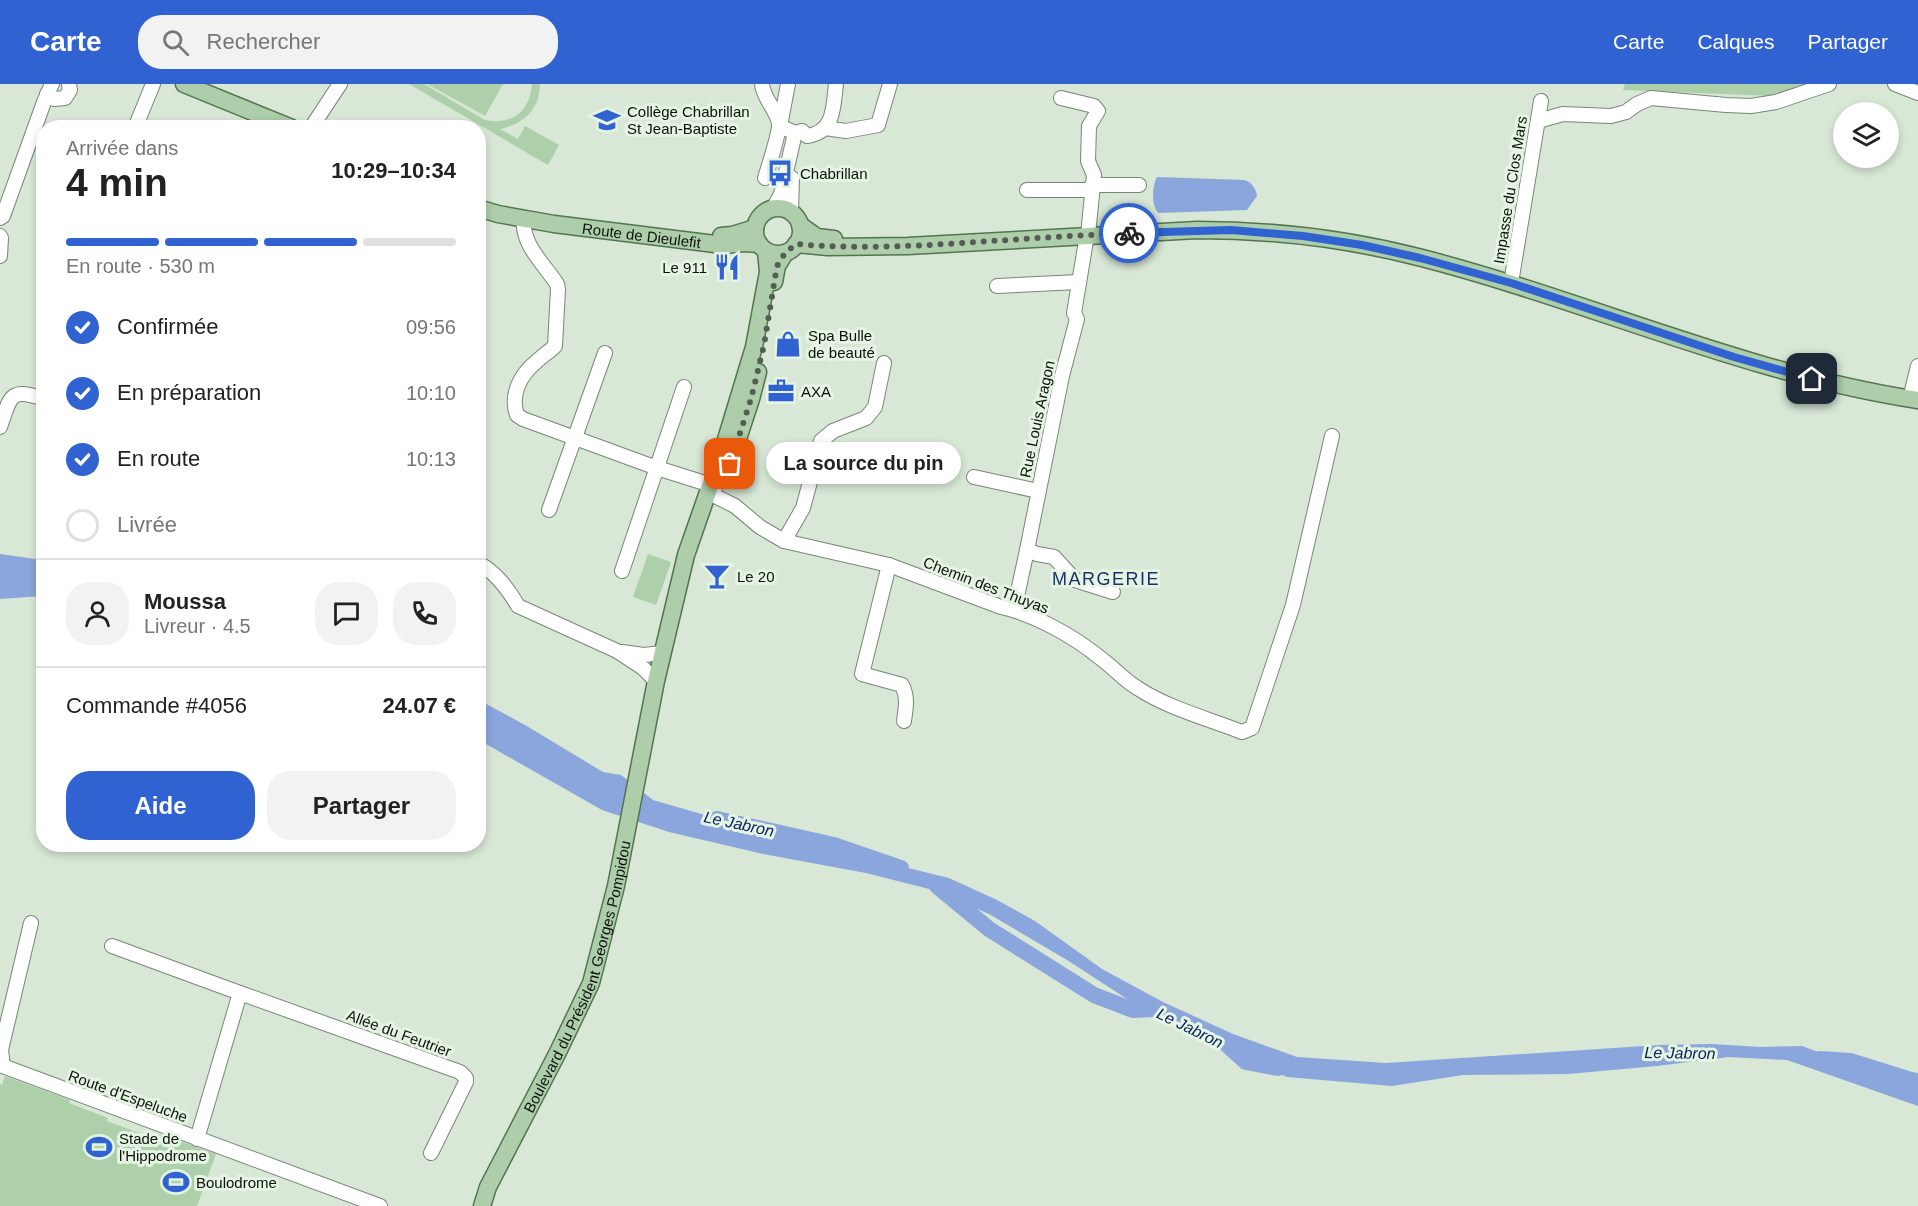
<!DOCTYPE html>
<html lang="fr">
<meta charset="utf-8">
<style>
body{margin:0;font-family:Arial,sans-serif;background:#f2f2f2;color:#222;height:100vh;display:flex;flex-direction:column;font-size:22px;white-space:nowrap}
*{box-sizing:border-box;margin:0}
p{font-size:20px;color:#767676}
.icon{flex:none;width:33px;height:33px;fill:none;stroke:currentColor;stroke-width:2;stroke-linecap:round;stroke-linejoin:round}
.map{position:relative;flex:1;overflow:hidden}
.side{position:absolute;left:36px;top:36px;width:450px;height:732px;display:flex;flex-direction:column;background:#fff;border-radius:24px;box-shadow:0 3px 9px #0003}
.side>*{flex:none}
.tools{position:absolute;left:1833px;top:18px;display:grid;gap:12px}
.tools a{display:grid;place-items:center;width:66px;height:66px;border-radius:50%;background:#fff;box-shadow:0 3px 9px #0003;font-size:30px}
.pin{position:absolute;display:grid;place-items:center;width:51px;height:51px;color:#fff;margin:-26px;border-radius:12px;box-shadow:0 3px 9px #0006}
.courier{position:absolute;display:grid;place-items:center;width:60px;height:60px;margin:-30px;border:4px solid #3062d1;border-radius:50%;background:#fff;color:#222;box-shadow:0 2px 8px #0007}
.bubble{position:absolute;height:42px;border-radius:21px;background:#fff;box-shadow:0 3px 9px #0003;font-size:20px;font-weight:700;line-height:42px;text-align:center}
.headline em{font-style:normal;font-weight:700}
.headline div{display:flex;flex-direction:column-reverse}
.headline{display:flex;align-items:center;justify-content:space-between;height:102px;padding:0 30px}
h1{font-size:39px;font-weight:700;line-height:45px}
.bar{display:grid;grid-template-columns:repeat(4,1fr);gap:9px 6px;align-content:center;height:72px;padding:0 30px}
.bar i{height:8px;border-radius:4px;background:#e0e0e0}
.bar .selected{background:#3062d1}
.bar p{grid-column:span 4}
.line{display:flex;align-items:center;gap:15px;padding:0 30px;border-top:2px solid #e0e0e0}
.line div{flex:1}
.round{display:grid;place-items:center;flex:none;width:63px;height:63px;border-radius:24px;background:#f2f2f2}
ol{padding:0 30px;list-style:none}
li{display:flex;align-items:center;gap:18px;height:66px}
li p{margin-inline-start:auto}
li .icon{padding:6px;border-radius:50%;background:#3062d1;color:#fff;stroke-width:4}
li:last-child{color:#767676}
li i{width:33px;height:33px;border:3px solid #e0e0e0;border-radius:50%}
.action{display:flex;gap:12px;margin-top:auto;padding:12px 30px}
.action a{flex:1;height:69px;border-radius:24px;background:#3062d1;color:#fff;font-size:24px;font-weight:700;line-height:69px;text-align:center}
.action a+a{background:#f2f2f2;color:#222}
header{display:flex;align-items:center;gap:36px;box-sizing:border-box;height:84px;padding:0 30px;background:#3062d1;color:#fff}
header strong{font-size:28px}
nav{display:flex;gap:33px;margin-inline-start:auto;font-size:21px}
.search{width:420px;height:54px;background:#f2f2f2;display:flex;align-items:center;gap:15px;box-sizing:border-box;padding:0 21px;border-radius:24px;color:#767676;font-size:22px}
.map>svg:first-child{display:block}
.green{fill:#add0aa}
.water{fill:#8aa6dc}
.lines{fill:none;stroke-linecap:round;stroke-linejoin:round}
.river{stroke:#8aa6dc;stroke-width:16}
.minor-casing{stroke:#788677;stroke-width:16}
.major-casing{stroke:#51754f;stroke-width:19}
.minor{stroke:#fff;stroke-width:14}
.major{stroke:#adcdab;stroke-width:16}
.done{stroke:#545d53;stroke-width:6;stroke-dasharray:0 10.8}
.route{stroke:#3062d1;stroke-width:8}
.labels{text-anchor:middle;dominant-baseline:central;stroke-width:6;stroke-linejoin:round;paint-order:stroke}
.poi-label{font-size:15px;fill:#0d120c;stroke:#e5f4e3;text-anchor:start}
.street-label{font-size:15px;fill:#0d120c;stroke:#e5f4e3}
.water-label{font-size:16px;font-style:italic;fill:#0b2564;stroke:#e5f4e3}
.quarter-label{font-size:18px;letter-spacing:1.5px;fill:#183167;stroke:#e5f4e3}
</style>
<header>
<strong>Carte</strong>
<div class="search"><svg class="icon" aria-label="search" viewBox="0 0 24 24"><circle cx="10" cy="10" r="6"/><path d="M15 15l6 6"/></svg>Rechercher</div>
<nav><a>Carte</a><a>Calques</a><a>Partager</a></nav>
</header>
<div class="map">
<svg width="1918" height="1122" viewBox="0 0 1918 1122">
<rect width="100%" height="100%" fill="#d8e7d6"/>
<g class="green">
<path d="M 409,0 L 424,0 L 485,36 C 512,42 530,27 532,0 L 540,0 C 540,25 524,40 500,45 L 518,55 L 525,42 L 559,61 L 548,81 Z"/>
<path d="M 427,0 L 503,0 L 485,32 Z"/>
<path d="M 1625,0 L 1809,0 L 1772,12 L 1623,6 Z"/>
<path d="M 648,470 L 671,478 L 656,521 L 633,513 Z"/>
<path d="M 5,992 L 70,1016 L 69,1019 L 108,1034 L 107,1037 L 158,1056 L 160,1050 L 216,1070 L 197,1122 L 0,1122 L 0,1000 L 2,1001 Z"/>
</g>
<g class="water">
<path d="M 1157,93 L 1244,96 C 1252,98 1256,105 1257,112 L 1247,126 L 1158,129 C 1151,120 1152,103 1157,93 Z"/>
<path d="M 0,470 L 43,476 L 43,512 L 0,515 Z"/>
<path d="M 479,616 L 525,641 L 603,688 L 621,691 L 653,716 L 777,752 L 949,794 L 997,816 L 1035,837 L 1102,885 L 1163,918 L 1233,950 L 1297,973 L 1386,979 L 1659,961 L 1711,960 L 1761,963 L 1802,962 L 1856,982 L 1918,989 L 1918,1022 L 1787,976 L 1729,973 L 1657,982 L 1568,990 L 1463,991 L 1392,1002 L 1287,993 L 1226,967 L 1179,938 L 1141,924 L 1067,876 L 989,830 L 937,807 L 866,789 L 763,770 L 669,748 L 602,726 L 479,656 Z"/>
</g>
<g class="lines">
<g class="river">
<path d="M 717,735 L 834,761 L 901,784"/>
<path d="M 937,802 L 989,845 L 1094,911 L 1133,926 L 1155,925 L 1164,929"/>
<path d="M 1225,959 L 1246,978 L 1278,984"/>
<path d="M 1820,975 L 1850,977 L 1918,998"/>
</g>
<g class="minor-casing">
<g id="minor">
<path d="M 762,0 C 763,14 776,25 779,39 C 780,48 768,84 765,94"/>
<path d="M 788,0 L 780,42 L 795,49 L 802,47 L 807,52 C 835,48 833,23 836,0"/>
<path d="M 1895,0 L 1918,9"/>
<path d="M 47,10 L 54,15 L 65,14 L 70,6 L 69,0"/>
<path d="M 1061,14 L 1094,22 L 1098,27 L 1089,42 L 1088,77 L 1094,91 L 1088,151"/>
<path d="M 1538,37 L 1563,30 L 1611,32 L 1626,28 L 1637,20 L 1651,14 L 1726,21 L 1751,22 L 1776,18 L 1829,0"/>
<path d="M 135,44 L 153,0"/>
<path d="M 311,44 L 340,0"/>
<path d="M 825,44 L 846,47 L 878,41 L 890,0"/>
<path d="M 1092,101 L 1139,101"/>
<path d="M 1027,106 L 1092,106"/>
<path d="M 773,125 L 781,110 L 795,49"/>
<path d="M 791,128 L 792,94"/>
<path d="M 0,134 L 3,132 L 44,18 L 52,0"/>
<path d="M 524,135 C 521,160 544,180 557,200 L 558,205 L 555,262 C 549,268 542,272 536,278 C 520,291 510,311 517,331 L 523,335 L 657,384 L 711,401"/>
<path d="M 0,152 L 1,154 L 0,172"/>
<path d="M 1511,199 L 1541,17"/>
<path d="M 997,202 L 1079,198"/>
<path d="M 1910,315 L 1918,282"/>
<path d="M 0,343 C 11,313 8,303 44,315"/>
<path d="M 974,393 L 1038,407"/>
<path d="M 717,395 L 713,411 L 735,422 L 760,443 L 784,457 L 889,481 L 1001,523 C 1034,530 1073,552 1099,573 C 1113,583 1125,597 1139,605 C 1168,624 1209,635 1242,648 L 1252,644 L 1293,521 L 1332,352"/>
<path d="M 549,426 L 605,269"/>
<path d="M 784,457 L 803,424 L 821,357 L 833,347 L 866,334 L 875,323 L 884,279"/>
<path d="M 1027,466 L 1037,470 L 1054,473 L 1075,496 L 1113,508"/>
<path d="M 478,479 C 496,488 508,505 518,522 L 617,567 L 643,584 L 656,597"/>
<path d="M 889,481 L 862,590 L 902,601 C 908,613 906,623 904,637"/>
<path d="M 622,487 L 684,303"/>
<path d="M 1014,526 L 1027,466 L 1062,292 L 1077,235 L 1074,229 L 1087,151"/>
<path d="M 622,568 L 644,571 L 662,569"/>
<path d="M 112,862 L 240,909 L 197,1055"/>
<path d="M 240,909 L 460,988 L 466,994 L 466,998 L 431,1069"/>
<path d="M 0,981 L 380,1122"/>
<path d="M 3,982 L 1,966 L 31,839"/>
</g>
</g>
<g class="major-casing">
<g id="major">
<path d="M 184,0 L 292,44"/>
<path id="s1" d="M 478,124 L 498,130 L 554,140 L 723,161 L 745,159 L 759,160"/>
<circle cx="778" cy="147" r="23"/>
<path d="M 800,141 L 817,153 L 834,155"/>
<path d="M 721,152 L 732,151 L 755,144"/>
<path d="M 796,160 L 828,163 L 908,162 L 1197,146 C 1272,146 1349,155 1422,174 C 1588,217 1747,290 1918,316"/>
<path d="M 774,198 L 777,182 L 785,169"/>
<path d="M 733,370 L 751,315 L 758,288"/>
<path id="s2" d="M 482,1122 L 488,1103 L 557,970 L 591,899 L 616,802 L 656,597 L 686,471 L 724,362 L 754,263 L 768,188 L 766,167"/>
</g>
</g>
<use href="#minor" class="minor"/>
<use href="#major" class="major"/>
</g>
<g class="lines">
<path class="done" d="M 730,380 L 751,315 L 764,261 L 777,182 L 785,169 L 796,160 C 840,164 885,163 929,161 C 996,157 1062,152 1129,149"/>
<path class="route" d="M 1129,149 L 1231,146 L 1303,152 L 1362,161 L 1420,174 L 1511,199 L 1734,273 L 1812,295"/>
</g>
<defs>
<g id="school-bare" transform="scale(2.07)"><path d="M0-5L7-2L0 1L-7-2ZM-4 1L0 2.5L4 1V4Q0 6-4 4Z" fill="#3062d1" stroke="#e5f4e3" stroke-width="2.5" paint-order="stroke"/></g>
<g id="bus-bare" transform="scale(2.07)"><path d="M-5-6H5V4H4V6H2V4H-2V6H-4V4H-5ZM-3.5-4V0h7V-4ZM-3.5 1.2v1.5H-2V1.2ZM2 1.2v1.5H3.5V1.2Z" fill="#3062d1" stroke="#e5f4e3" stroke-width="2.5" paint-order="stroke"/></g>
<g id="restaurant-bare" transform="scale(2.07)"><path d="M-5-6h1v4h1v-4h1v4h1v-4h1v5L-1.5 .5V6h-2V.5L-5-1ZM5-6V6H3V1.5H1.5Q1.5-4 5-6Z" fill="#3062d1" stroke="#e5f4e3" stroke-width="2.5" paint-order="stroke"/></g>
<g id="shop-bare" transform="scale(2.07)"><path d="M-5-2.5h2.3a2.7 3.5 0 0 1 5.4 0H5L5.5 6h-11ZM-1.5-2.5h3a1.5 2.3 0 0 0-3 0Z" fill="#3062d1" stroke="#e5f4e3" stroke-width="2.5" paint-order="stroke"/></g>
<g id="office-bare" transform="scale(2.07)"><path d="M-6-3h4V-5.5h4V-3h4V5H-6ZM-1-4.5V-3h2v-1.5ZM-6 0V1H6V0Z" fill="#3062d1" stroke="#e5f4e3" stroke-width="2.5" paint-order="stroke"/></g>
<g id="bar-bare" transform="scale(2.07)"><path d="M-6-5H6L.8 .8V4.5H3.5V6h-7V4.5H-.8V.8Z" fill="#3062d1" stroke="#e5f4e3" stroke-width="2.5" paint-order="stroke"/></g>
<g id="stadium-bare" transform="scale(2.07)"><path d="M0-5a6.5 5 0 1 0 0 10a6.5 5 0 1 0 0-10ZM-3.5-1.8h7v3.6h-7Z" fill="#3062d1" stroke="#e5f4e3" stroke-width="2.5" paint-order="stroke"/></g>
</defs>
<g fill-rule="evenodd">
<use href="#school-bare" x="607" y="36"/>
<use href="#bus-bare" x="780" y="89"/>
<use href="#restaurant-bare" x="727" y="183"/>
<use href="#shop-bare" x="788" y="260"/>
<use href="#office-bare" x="781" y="307"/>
<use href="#bar-bare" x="717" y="492"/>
<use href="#stadium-bare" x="99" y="1063"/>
<use href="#stadium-bare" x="176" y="1098"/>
</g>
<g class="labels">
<g class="poi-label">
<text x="627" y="27">Collège Chabrillan<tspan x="627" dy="17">St Jean-Baptiste</tspan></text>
<text x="800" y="89">Chabrillan</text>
<text x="707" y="183" text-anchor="end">Le 911</text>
<text x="808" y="251">Spa Bulle<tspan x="808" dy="17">de beauté</tspan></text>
<text x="801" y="307">AXA</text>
<text x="737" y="492">Le 20</text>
<text x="119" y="1054">Stade de<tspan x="119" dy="17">l'Hippodrome</tspan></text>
<text x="196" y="1098">Boulodrome</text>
</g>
<g class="street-label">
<text transform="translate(1510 106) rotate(-81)">Impasse du Clos Mars</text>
<text stroke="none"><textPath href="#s1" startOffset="166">Route de Dieulefit</textPath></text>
<text transform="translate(1037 335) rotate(-78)">Rue Louis Aragon</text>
<text transform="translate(986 501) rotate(21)">Chemin des Thuyas</text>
<text stroke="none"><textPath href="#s2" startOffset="250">Boulevard du Président Georges Pompidou</textPath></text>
<text transform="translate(399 949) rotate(20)">Allée du Feutrier</text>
<text transform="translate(128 1012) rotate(20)">Route d'Espeluche</text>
</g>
<g class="water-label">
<text transform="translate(739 740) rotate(12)">Le Jabron</text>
<text transform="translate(1190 944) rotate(26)">Le Jabron</text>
<text transform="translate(1680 969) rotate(1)">Le Jabron</text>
</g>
<g class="quarter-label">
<text x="1106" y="495">MARGERIE</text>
</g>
</g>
</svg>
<div class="tools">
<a><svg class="icon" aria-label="layers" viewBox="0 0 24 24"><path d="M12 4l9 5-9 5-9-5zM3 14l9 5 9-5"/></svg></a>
</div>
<div class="pin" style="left:730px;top:380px;background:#ea580c"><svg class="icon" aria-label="bag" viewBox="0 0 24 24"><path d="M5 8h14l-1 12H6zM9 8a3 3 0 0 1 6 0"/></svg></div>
<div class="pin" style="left:1812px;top:295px;background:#1f2937"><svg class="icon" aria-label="home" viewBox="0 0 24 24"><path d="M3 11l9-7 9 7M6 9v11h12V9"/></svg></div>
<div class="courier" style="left:1129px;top:149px"><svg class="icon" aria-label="bike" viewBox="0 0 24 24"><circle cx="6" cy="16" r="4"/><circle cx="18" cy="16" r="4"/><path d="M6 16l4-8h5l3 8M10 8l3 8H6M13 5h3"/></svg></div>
<div class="bubble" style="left:766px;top:358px;width:195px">La source du pin</div>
<section class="side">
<div class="headline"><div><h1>4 min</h1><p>Arrivée dans</p></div><em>10:29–10:34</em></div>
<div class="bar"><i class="selected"></i><i class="selected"></i><i class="selected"></i><i></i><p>En route · 530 m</p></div>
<ol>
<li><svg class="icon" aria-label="check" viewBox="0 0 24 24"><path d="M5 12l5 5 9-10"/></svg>Confirmée<p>09:56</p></li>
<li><svg class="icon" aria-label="check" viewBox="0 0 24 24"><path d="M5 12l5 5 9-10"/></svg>En préparation<p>10:10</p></li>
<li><svg class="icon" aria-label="check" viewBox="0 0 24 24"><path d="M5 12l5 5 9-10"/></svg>En route<p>10:13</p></li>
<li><i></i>Livrée</li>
</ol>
<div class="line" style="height:108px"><a class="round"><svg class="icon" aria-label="person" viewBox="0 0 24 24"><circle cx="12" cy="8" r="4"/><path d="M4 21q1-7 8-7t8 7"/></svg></a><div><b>Moussa</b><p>Livreur · 4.5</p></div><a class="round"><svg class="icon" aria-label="chat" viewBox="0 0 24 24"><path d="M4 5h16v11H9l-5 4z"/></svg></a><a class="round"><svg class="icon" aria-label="phone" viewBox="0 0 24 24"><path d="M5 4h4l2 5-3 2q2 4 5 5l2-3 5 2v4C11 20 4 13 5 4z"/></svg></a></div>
<div class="line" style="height:78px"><div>Commande #4056</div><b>24.07 €</b></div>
<div class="action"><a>Aide</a><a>Partager</a></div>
</section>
</div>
